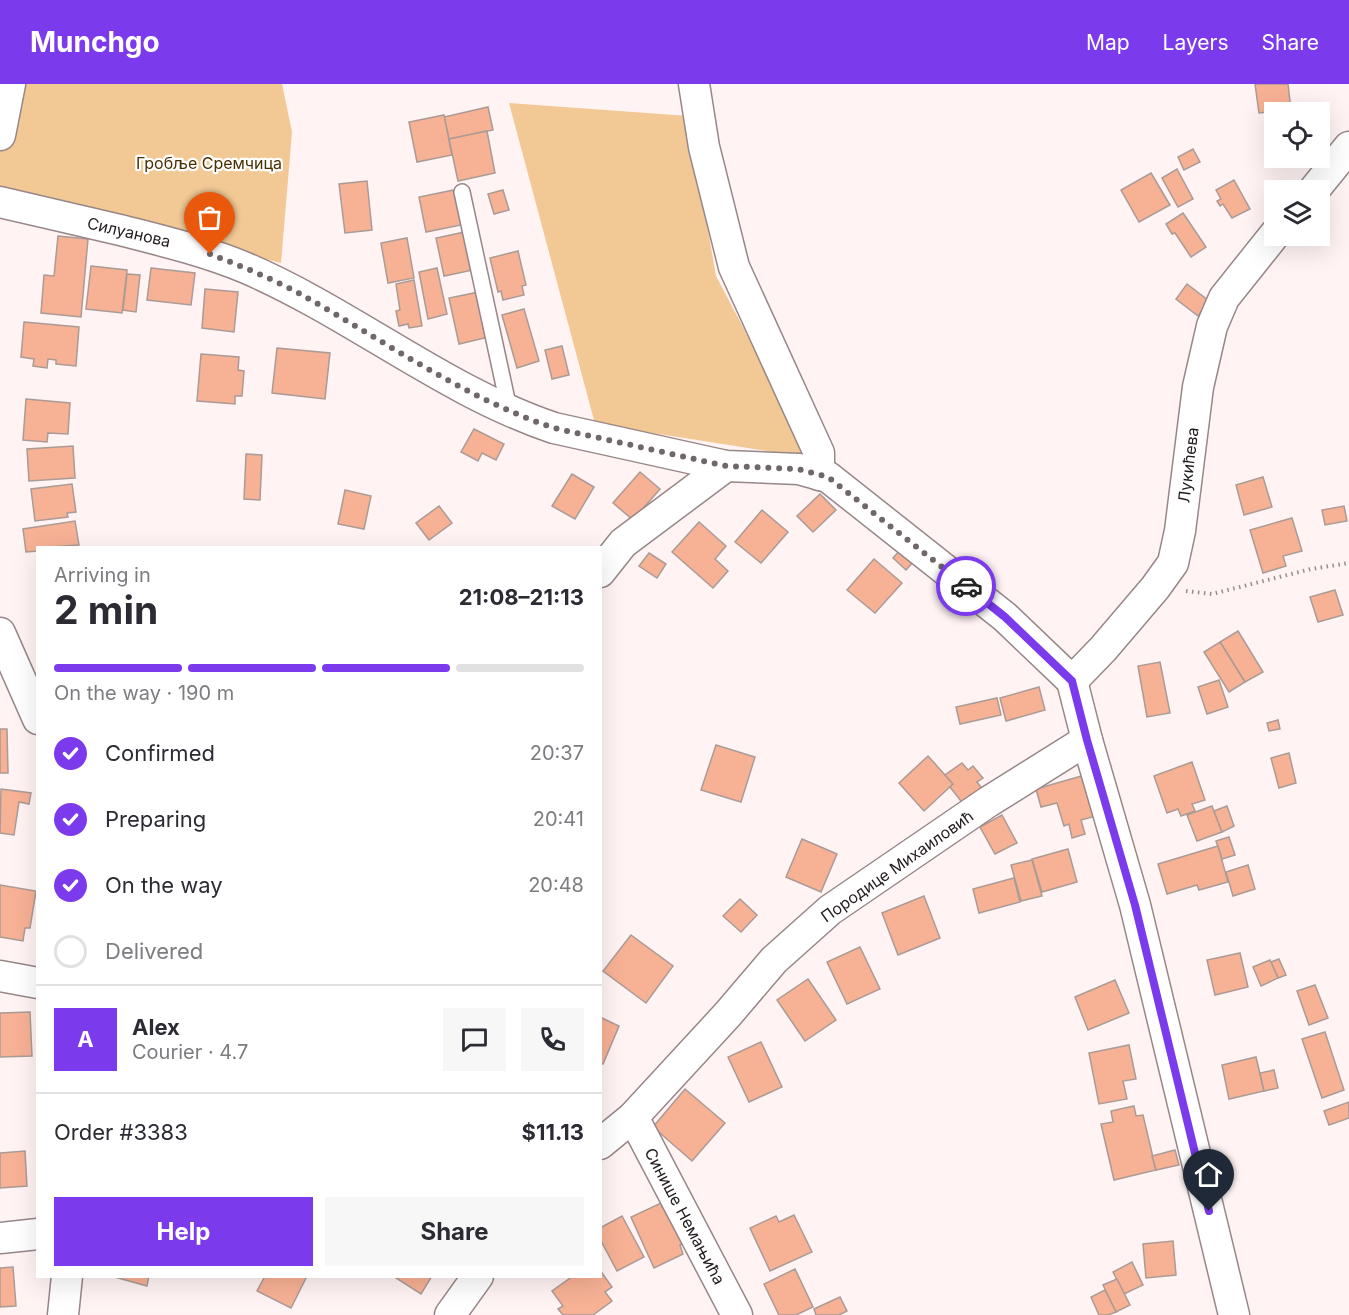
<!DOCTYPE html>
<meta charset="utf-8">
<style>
body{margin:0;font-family:Inter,sans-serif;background:#f7f7f7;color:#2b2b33;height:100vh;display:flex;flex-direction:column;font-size:22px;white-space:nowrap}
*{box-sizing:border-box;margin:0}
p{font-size:20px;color:#7c7c81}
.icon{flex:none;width:33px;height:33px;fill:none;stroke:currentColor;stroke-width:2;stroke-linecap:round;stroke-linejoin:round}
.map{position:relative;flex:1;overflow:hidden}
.side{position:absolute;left:36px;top:462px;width:566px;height:732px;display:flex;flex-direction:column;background:#fff;border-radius:0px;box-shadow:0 6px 24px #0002}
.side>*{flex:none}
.tools{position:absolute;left:1264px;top:18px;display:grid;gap:12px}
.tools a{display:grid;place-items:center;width:66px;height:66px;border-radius:0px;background:#fff;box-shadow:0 6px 24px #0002;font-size:30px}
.pin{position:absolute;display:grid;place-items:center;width:51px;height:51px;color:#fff;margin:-62px -26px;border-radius:50% 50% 50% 0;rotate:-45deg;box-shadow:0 0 6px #0007}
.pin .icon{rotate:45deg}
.courier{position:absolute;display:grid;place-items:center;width:60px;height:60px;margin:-30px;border:4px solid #7c3aed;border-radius:50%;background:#fff;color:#222;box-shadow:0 2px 8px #0007}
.head em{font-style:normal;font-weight:700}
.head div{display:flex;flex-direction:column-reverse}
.head{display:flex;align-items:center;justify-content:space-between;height:102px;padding:0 18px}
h1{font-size:39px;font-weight:700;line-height:45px}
.bar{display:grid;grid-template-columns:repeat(4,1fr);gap:9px 6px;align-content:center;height:72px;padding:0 18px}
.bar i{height:8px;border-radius:4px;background:#e1e1e2}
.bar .selected{background:#7c3aed}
.bar p{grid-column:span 4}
.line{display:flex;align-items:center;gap:15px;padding:0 18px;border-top:2px solid #e1e1e2}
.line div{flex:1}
.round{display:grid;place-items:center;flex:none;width:63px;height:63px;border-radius:0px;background:#f7f7f7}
ol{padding:0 18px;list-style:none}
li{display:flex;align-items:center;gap:18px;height:66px}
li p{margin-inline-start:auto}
li .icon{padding:6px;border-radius:50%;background:#7c3aed;color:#fff;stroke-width:4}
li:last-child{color:#7c7c81}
li i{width:33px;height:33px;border:3px solid #e1e1e2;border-radius:50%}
.action{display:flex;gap:12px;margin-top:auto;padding:12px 18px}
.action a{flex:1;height:69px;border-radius:0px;background:#7c3aed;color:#fff;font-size:24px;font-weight:700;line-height:69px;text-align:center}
.action a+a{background:#f7f7f7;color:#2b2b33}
header{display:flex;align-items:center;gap:36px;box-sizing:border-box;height:84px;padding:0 30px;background:#7c3aed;color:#fff}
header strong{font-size:28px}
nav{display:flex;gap:33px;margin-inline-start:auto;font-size:21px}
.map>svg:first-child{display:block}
.green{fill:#f2c894}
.building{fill:#f7b195;stroke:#ab9b95;stroke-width:1.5}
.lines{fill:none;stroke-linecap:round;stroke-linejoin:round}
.service-casing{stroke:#988688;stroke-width:18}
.minor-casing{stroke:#988688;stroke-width:33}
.path{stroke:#968c8d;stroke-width:4;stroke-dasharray:1.5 4.5;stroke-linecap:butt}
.service{stroke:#fff;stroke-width:15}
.minor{stroke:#fff;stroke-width:30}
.done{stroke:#706768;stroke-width:6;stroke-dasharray:0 10.8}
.route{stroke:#7c3aed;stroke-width:8}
.labels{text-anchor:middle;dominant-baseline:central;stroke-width:4.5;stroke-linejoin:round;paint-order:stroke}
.park-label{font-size:16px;fill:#4c2f00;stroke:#fff}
.street-label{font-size:16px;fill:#231c1d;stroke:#fff}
</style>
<header>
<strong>Munchgo</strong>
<nav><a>Map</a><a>Layers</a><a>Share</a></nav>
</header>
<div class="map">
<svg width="1349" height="1231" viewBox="0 0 1349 1231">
<rect width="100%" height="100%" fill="#fff3f4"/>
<g class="green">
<path d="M 0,0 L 282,0 L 292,48 L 281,179 L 0,108 Z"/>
<path d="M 509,19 L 688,32 L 716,192 L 812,374 L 595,340 Z"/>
</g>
<g class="building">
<path d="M 1255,0 L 1288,0 L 1291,26 L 1259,29 Z"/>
<path d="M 488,23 L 493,46 L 449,55 L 444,33 Z"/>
<path d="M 444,31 L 452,71 L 417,78 L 409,38 Z"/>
<path d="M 487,47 L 495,89 L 458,97 L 449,55 Z"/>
<path d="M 1193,65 L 1200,78 L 1184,86 L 1178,73 Z"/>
<path d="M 1177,85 L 1193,115 L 1178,123 L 1162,94 Z"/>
<path d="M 1151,89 L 1170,121 L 1139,138 L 1121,106 Z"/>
<path d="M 1234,96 L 1250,125 L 1232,134 L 1223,120 L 1220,122 L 1217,117 L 1221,115 L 1216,106 Z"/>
<path d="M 367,97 L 372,146 L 345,149 L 339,100 Z"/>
<path d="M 454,106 L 461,141 L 426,148 L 419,113 Z"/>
<path d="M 503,106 L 509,126 L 494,130 L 488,110 Z"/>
<path d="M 1183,129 L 1206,163 L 1191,173 L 1175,149 L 1172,150 L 1166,140 Z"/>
<path d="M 465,148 L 473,186 L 444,192 L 436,154 Z"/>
<path d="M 58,152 L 88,155 L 81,233 L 41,229 L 44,191 L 54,192 Z"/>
<path d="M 407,154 L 414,194 L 388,199 L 381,159 Z"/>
<path d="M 518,167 L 526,201 L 522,202 L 524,211 L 503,216 L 501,207 L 498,208 L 490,174 Z"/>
<path d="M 91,182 L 127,186 L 122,229 L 86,225 Z"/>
<path d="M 151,184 L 195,189 L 191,221 L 147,216 Z"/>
<path d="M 437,184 L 447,230 L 428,235 L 419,188 Z"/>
<path d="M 127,190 L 140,191 L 136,228 L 123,226 Z"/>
<path d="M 414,196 L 422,242 L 409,244 L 408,240 L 399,242 L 396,227 L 400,226 L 396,200 Z"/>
<path d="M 1187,200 L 1209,217 L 1198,232 L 1176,215 Z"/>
<path d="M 205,205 L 238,208 L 234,248 L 202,244 Z"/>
<path d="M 479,208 L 489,253 L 459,260 L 449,214 Z"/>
<path d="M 524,225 L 539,277 L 517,284 L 502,231 Z"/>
<path d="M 24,238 L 79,243 L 76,282 L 56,280 L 56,276 L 48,275 L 47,284 L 33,282 L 34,275 L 21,273 Z"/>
<path d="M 562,262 L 569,291 L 552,295 L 545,266 Z"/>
<path d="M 277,264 L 330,269 L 325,315 L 272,309 Z"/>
<path d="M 201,270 L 239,273 L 238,286 L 244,287 L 242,312 L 235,312 L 235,320 L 197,317 Z"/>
<path d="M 26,315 L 70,319 L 68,350 L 48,349 L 47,358 L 23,356 Z"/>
<path d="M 474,345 L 504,360 L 496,376 L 482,369 L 478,377 L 461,368 Z"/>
<path d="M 73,362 L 75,394 L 29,397 L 27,365 Z"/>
<path d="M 246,370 L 262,371 L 260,416 L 244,415 Z"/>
<path d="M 640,388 L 660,405 L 633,436 L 613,419 Z"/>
<path d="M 572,390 L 594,403 L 575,435 L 552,422 Z"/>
<path d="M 1263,393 L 1272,423 L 1244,431 L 1236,401 Z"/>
<path d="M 72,400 L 76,428 L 67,429 L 68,433 L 35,437 L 31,405 Z"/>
<path d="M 345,406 L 371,412 L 364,445 L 338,440 Z"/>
<path d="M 820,410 L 836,426 L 813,448 L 797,432 Z"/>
<path d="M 439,422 L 452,439 L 429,456 L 416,439 Z"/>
<path d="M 1344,422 L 1347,437 L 1325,441 L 1322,426 Z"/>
<path d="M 762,426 L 788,448 L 761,479 L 735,458 Z"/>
<path d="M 1292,434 L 1302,467 L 1283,472 L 1286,482 L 1263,489 L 1250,446 Z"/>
<path d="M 75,437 L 79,461 L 38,464 L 38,467 L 26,468 L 23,445 Z"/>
<path d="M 699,438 L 726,462 L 715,475 L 728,487 L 713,504 L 672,468 Z"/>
<path d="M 901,465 L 914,477 L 906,486 L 893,474 Z"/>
<path d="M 649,469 L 666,480 L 657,494 L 639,482 Z"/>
<path d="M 874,475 L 902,499 L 875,529 L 847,506 Z"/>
<path d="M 1335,506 L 1343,531 L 1318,538 L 1310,513 Z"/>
<path d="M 1238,547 L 1263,588 L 1245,598 L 1220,558 Z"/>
<path d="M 1220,558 L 1245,598 L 1229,608 L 1204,568 Z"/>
<path d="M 1160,578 L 1170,629 L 1147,633 L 1138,582 Z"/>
<path d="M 1219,596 L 1228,623 L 1207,630 L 1198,603 Z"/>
<path d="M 1039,603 L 1045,626 L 1006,637 L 1000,614 Z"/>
<path d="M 997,614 L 1001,631 L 960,640 L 956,623 Z"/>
<path d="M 1278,636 L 1280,645 L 1269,647 L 1267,639 Z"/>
<path d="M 0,645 L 7,645 L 8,689 L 0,689 Z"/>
<path d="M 716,661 L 755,673 L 741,718 L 701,706 Z"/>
<path d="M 1289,669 L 1296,699 L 1279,704 L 1271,674 Z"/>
<path d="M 928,672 L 953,700 L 924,727 L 899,699 Z"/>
<path d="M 1192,678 L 1205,716 L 1192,720 L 1195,727 L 1181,732 L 1178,725 L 1167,729 L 1154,692 Z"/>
<path d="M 962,679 L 968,686 L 973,682 L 983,694 L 977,698 L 987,711 L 968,726 L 950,703 L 953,700 L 945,691 Z"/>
<path d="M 1085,691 L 1096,732 L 1081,736 L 1085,750 L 1072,754 L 1069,740 L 1064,742 L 1057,719 L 1041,723 L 1036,705 Z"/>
<path d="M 1,705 L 31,709 L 29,720 L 19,718 L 14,751 L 0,749 Z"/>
<path d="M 1212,722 L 1222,748 L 1197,757 L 1187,731 Z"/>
<path d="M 1227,722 L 1234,742 L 1222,748 L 1214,727 Z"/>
<path d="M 1002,731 L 1017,759 L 995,770 L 980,743 Z"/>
<path d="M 1229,753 L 1235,771 L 1222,775 L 1216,757 Z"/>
<path d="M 802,755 L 837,770 L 821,808 L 786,793 Z"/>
<path d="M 1218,762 L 1228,798 L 1199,806 L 1197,801 L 1167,810 L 1158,780 Z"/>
<path d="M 1068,765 L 1077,798 L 1042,808 L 1032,775 Z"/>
<path d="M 1032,776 L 1042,812 L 1021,817 L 1011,781 Z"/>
<path d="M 1248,781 L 1255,805 L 1233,812 L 1226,788 Z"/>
<path d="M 1014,794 L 1020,818 L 979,829 L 973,805 Z"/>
<path d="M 0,801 L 36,807 L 30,844 L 25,844 L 23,857 L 0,853 Z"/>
<path d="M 924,812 L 940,854 L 898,871 L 882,829 Z"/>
<path d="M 740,815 L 757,831 L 741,848 L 723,832 Z"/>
<path d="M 631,851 L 673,882 L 646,919 L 603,887 Z"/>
<path d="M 860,863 L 880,905 L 847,920 L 827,878 Z"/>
<path d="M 1240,869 L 1248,903 L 1215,911 L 1207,876 Z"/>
<path d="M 1279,875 L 1286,891 L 1278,894 L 1271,878 Z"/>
<path d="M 1270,876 L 1278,894 L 1261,902 L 1253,883 Z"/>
<path d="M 808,895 L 836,936 L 805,957 L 777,916 Z"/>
<path d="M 1115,896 L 1129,929 L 1088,946 L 1075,913 Z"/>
<path d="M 1315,901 L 1328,934 L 1309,941 L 1297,907 Z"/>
<path d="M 30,928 L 32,972 L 0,973 L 0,929 Z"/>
<path d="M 600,933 L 619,942 L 603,980 L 600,979 Z"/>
<path d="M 1325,948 L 1344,1006 L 1322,1014 L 1302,955 Z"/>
<path d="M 761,958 L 782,1003 L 749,1018 L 728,973 Z"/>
<path d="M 1129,961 L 1136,995 L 1123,997 L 1127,1015 L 1099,1020 L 1089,969 Z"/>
<path d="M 1256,973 L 1264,1007 L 1229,1015 L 1222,981 Z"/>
<path d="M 1274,986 L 1278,1004 L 1264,1007 L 1260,989 Z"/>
<path d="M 685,1005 L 725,1039 L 692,1077 L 653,1043 Z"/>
<path d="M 1349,1018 L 1349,1034 L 1329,1041 L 1324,1027 Z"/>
<path d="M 1134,1022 L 1136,1032 L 1143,1031 L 1156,1086 L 1114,1096 L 1101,1040 L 1113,1038 L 1111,1027 Z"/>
<path d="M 1175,1066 L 1179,1081 L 1156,1086 L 1152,1072 Z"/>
<path d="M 25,1067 L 27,1102 L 0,1104 L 0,1069 Z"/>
<path d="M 661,1119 L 662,1123 L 671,1119 L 688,1158 L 680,1161 L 683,1170 L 654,1184 L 631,1133 Z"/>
<path d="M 794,1131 L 812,1168 L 770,1187 L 750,1144 L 776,1132 L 779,1138 Z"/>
<path d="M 622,1132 L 644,1173 L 617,1187 L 600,1155 L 600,1144 Z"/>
<path d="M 1173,1157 L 1176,1191 L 1146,1194 L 1143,1160 Z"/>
<path d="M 1132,1178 L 1143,1201 L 1124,1210 L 1113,1188 Z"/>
<path d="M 13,1183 L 16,1222 L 0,1223 L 0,1184 Z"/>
<path d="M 795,1185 L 813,1223 L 796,1231 L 779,1231 L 764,1200 Z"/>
<path d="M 600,1186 L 612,1203 L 605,1208 L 612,1217 L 593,1231 L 563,1231 L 558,1225 L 563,1222 L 552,1207 L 573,1192 L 600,1192 Z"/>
<path d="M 111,1192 L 149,1192 L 147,1202 Z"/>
<path d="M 265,1192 L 307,1192 L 291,1224 L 257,1207 Z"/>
<path d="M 393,1192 L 432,1192 L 421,1210 Z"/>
<path d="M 1117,1195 L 1130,1221 L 1116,1228 L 1103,1201 Z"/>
<path d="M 1105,1206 L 1116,1228 L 1108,1231 L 1099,1231 L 1091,1213 Z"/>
<path d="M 840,1213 L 847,1227 L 839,1231 L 816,1231 L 814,1225 Z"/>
</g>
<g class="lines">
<g class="service-casing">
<path id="service" d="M 462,108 L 509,325"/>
</g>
<g class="minor-casing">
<g id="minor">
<path d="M 694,0 L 704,63 L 734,183 L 819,369 L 819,391"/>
<path d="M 0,51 L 10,0"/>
<path d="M 1314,106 L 1349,63"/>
<path d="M 0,118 C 40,127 80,137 120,146 C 163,157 205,167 246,184 C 351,229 446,308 554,344 L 726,382 L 799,385 L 828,393 L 1005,533 L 1072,597 L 1087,656 L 1135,821 L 1234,1231"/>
<path d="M 600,488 L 623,459 L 726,382"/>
<path d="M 0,549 L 38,635"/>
<path d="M 1072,597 L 1103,565 L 1155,504 L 1173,479 L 1180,447 L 1198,303 L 1212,242 L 1224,214 L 1275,150"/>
<path d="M 0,892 L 38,899"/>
<path d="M 633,1033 L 737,1231"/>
<path d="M 600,1060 L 633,1033 L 728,930 L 774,876 L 830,826 L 988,718 L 1087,656"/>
<path d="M 0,1154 L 38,1150"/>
<path d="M 63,1231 L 67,1192"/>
<path d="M 450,1231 L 478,1192"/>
</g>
</g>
<path class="path" d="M 1186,507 L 1212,510 L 1311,485 L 1349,479"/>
<use href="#service" class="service"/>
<use href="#minor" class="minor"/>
</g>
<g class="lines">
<path class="done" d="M 210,170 C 241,182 273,195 302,211 C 383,256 466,315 554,344 L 726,382 L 798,385 L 828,393 L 966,502"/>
<path class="route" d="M 966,502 L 1005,533 L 1072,597 L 1087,656 L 1135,821 L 1209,1127"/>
</g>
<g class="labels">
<g class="park-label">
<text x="209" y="79">Гробље Сремчица</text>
</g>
<g class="street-label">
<text transform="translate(129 148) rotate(13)">Силуанова</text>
<text transform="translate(1188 381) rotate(-83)">Лукићева</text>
<text transform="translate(897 782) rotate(-35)">Породице Михаиловић</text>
<text transform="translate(685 1132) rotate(62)">Синише Немањића</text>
</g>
</g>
</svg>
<div class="tools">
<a><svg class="icon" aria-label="locate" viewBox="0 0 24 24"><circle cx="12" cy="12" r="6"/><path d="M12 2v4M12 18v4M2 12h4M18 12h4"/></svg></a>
<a><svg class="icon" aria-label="layers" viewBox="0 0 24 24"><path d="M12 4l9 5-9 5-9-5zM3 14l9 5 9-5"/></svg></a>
</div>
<div class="pin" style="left:210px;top:170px;background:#ea580c"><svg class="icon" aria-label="bag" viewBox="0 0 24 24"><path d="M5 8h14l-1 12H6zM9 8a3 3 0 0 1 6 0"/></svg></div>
<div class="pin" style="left:1209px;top:1127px;background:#1f2937"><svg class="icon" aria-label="home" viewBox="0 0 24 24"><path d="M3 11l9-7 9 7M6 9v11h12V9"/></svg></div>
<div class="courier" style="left:966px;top:502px"><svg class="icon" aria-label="car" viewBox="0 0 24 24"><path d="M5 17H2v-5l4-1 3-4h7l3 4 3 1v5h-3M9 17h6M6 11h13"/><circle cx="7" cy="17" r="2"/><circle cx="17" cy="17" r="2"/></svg></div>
<section class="side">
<div class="head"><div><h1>2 min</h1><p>Arriving in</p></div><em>21:08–21:13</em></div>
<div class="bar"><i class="selected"></i><i class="selected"></i><i class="selected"></i><i></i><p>On the way · 190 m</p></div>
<ol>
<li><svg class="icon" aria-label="check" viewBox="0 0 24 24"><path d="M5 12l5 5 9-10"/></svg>Confirmed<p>20:37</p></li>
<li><svg class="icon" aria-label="check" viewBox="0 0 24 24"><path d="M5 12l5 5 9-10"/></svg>Preparing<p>20:41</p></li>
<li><svg class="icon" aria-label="check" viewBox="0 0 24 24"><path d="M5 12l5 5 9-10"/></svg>On the way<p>20:48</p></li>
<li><i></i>Delivered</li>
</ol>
<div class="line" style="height:108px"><b class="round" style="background:#7c3aed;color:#fff">A</b><div><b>Alex</b><p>Courier · 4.7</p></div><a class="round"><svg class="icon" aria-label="chat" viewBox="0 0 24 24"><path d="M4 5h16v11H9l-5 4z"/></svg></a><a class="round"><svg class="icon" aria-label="phone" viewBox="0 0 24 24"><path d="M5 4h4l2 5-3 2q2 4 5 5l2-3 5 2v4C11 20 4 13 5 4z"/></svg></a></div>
<div class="line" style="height:78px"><div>Order #3383</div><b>$11.13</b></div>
<div class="action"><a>Help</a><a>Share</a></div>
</section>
</div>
